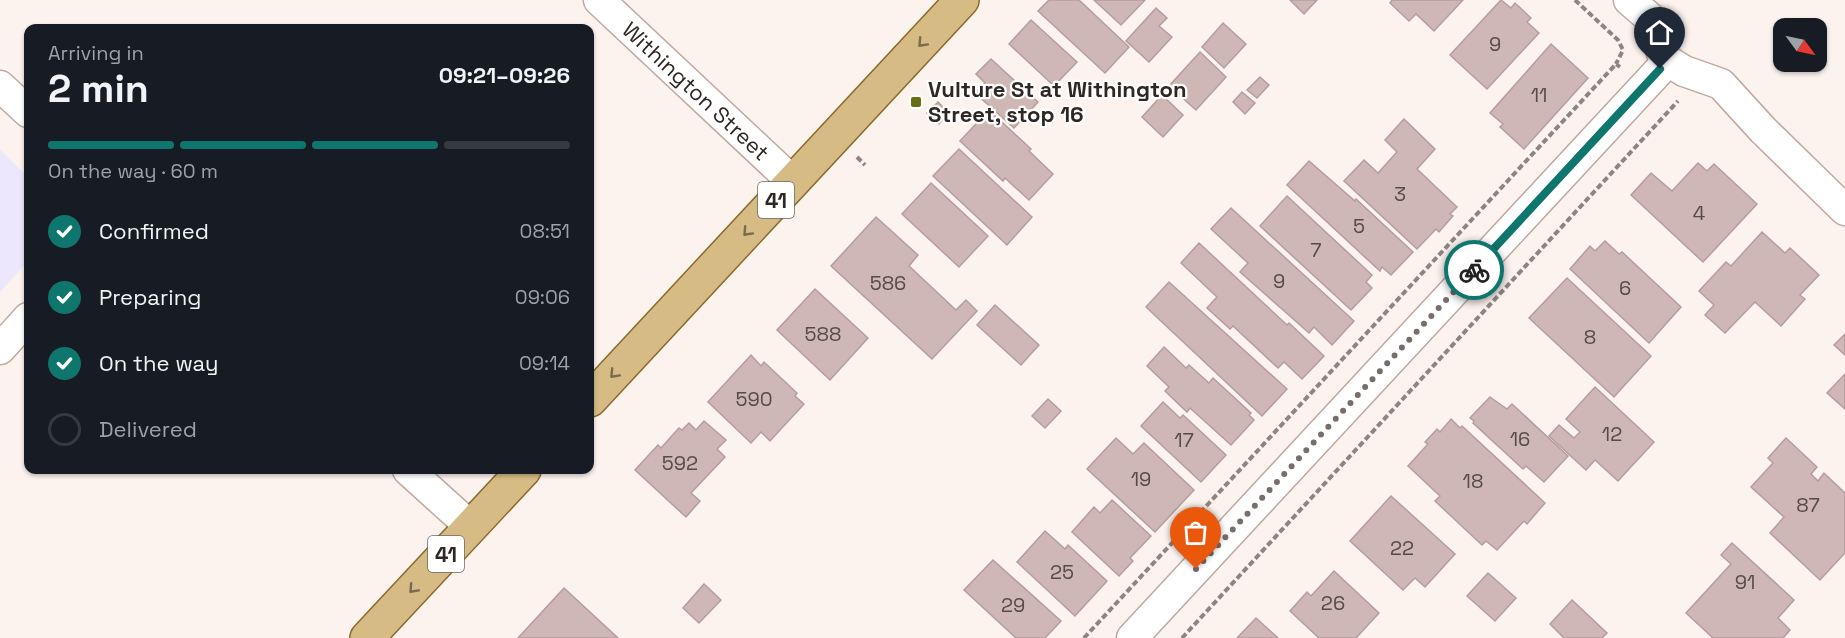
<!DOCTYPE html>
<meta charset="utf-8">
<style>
body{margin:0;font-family:"Space Grotesk",sans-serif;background:#20242c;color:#f1f3f6;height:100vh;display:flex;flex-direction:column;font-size:22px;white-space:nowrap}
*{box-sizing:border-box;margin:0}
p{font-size:20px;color:#9ea1a6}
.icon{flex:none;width:33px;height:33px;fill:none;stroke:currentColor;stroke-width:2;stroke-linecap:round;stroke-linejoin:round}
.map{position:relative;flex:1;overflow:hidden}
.panel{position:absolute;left:24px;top:24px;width:570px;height:450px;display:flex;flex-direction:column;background:#171b24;border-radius:12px;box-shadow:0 2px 4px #0004}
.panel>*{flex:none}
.needle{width:39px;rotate:123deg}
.buttons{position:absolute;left:1773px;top:18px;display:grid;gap:12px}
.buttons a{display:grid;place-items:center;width:54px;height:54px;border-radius:12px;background:#171b24;box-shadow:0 2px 4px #0004;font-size:30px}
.pin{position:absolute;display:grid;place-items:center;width:51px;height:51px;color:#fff;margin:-62px -26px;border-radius:50% 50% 50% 0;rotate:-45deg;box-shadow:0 0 6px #0007}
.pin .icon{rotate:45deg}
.courier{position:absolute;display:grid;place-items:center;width:60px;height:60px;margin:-30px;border:4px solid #0f766e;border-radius:50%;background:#fff;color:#222;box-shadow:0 2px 8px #0007}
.summary em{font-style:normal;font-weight:700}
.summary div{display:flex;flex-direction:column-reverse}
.summary{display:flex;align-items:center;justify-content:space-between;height:102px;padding:0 24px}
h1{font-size:39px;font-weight:700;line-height:45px}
.bar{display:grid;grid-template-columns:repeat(4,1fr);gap:9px 6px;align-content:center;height:72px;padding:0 24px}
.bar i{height:8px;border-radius:4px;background:#363941}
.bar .active{background:#0f766e}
.bar p{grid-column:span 4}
ol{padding:0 24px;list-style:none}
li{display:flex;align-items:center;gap:18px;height:66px}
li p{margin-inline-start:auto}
li .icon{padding:6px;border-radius:50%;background:#0f766e;color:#fff;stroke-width:4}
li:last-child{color:#9ea1a6}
li i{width:33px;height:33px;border:3px solid #363941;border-radius:50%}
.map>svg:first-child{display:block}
.commercial{fill:#ede7fd}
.building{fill:#cfb7b5;stroke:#b59d9c;stroke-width:1.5}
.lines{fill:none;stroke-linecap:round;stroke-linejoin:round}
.street-casing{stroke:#bfa9a0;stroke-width:33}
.primary-casing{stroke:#8b692d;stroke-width:36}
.path{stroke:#8e8582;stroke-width:4;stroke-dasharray:6 3;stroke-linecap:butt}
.street{stroke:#fff;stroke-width:30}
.primary{stroke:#d7bb84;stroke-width:33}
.oneway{stroke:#7b6a4f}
.done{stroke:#776e6b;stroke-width:6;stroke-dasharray:0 10.8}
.route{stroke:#0f766e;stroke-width:8}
.poi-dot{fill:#6a6d10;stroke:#fff;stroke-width:2}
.labels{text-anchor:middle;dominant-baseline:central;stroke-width:4.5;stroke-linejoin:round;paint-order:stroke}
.number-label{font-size:20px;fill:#574b48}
.shield{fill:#fff;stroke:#6d6866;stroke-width:1.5}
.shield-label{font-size:21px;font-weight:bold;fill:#2f2724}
.poi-label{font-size:22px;font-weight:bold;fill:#2f2724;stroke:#fff;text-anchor:start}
.street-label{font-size:22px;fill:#2f2724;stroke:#fff}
</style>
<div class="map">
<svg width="1845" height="638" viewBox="0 0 1845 638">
<rect width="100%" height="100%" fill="#fcf3ef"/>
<path class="commercial" d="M 0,150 L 28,177 L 28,261 L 0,292 Z"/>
<g class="building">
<path d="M 1049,0 L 1079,0 L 1129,47 L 1105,73 L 1038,11 Z"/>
<path d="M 1094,0 L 1145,0 L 1121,25 Z"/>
<path d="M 1290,0 L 1317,0 L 1304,14 Z"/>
<path d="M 1392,0 L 1463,0 L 1434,31 L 1416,14 L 1409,21 L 1390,3 Z"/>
<path d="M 1501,0 L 1511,8 L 1515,3 L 1531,18 L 1527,22 L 1539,33 L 1487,89 L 1450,55 Z"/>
<path d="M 1156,8 L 1167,18 L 1159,26 L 1172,37 L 1149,62 L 1126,41 Z"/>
<path d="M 1031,20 L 1077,62 L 1054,86 L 1009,44 Z"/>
<path d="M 1223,23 L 1246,44 L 1224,68 L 1202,47 Z"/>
<path d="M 1551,44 L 1588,78 L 1524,149 L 1500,127 L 1503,124 L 1490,113 Z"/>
<path d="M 1200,52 L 1226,77 L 1196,110 L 1169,86 Z"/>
<path d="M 991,59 L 1038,102 L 1014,128 L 975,93 L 985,83 L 976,74 Z"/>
<path d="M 1260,77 L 1269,85 L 1257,98 L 1247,90 Z"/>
<path d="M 1242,92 L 1255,103 L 1245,114 L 1233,102 Z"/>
<path d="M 1162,95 L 1183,115 L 1163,137 L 1142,117 Z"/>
<path d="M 938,102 L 949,113 L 939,124 L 927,113 Z"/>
<path d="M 989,110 L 1031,149 L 1029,151 L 1053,174 L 1029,200 L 1005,178 L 1003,181 L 960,141 Z"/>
<path d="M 1404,119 L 1435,149 L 1417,169 L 1457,207 L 1450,214 L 1453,216 L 1439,232 L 1436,229 L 1417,249 L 1344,181 L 1364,160 L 1378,173 L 1397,152 L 1385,140 Z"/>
<path d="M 959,149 L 1032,217 L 1007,245 L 933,176 Z"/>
<path d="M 1309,161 L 1355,201 L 1356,199 L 1413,252 L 1391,275 L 1382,267 L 1380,271 L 1287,185 Z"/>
<path d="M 1698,163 L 1707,171 L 1714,164 L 1757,204 L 1703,262 L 1631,195 L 1651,173 L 1672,191 Z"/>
<path d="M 931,183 L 988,236 L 959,267 L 902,214 Z"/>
<path d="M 1287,196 L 1372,275 L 1366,282 L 1372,288 L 1351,310 L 1260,226 Z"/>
<path d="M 1231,208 L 1354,321 L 1332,345 L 1314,327 L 1309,333 L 1240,272 L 1248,263 L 1211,229 Z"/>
<path d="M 876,217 L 918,255 L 909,266 L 956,310 L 966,300 L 977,311 L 932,359 L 831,266 Z"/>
<path d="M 1762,232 L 1785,253 L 1790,248 L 1819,275 L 1800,295 L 1805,299 L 1781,326 L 1755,302 L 1725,333 L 1705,315 L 1714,305 L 1699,291 L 1726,262 L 1731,266 Z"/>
<path d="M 1605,241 L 1619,254 L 1622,252 L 1681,307 L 1649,343 L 1570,269 L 1590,246 L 1595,251 Z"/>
<path d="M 1199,243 L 1287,325 L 1289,323 L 1324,356 L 1302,379 L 1284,362 L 1278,368 L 1233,326 L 1230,329 L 1207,308 L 1217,297 L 1181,263 Z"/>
<path d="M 1567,278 L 1651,356 L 1614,397 L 1529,318 Z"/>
<path d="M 1169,282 L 1287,389 L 1262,416 L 1146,307 Z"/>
<path d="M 815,289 L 868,338 L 830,380 L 777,330 Z"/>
<path d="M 995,305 L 1039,345 L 1021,365 L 977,325 Z"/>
<path d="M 1845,334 L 1845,355 L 1834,345 Z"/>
<path d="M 1164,347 L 1186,368 L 1189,365 L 1209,383 L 1213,378 L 1251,413 L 1249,415 L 1254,420 L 1231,445 L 1190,408 L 1187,412 L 1165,391 L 1169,387 L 1147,366 Z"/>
<path d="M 751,355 L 761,366 L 764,362 L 797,393 L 795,396 L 804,404 L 770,441 L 761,432 L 751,443 L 708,402 Z"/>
<path d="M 1845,374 L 1845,409 L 1827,393 Z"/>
<path d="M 1595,387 L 1654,442 L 1618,481 L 1595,460 L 1586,470 L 1549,436 L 1559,425 L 1574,438 L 1580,432 L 1566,419 Z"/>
<path d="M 1490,397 L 1507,409 L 1512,404 L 1568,456 L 1544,482 L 1526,466 L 1523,469 L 1473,423 L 1474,421 L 1470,418 Z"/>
<path d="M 1048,399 L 1061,411 L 1045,428 L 1032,416 Z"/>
<path d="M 1163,402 L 1180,418 L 1183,415 L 1226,455 L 1201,482 L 1141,426 Z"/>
<path d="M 1451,419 L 1460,428 L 1462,426 L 1545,503 L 1527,524 L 1524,521 L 1497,550 L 1486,541 L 1482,545 L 1435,501 L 1440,496 L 1408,466 L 1428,444 L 1425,442 L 1437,429 L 1440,432 Z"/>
<path d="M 704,421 L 726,440 L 717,449 L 725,457 L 691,493 L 700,501 L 686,517 L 635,470 L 658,445 L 661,448 L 679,428 L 682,430 L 689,423 L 696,430 Z"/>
<path d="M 1116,438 L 1133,454 L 1144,443 L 1194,490 L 1155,532 L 1087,469 Z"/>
<path d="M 1786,438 L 1817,467 L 1811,474 L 1818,481 L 1824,473 L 1845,493 L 1845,553 L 1820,580 L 1770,533 L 1784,517 L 1751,487 L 1773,463 L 1768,458 Z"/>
<path d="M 1391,496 L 1455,554 L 1425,587 L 1415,578 L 1403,590 L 1350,541 Z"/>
<path d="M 1112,500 L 1151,536 L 1130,558 L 1133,561 L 1119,576 L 1072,532 L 1094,507 L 1100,513 Z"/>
<path d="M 1045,531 L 1065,549 L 1068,545 L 1107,581 L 1075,616 L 1017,562 Z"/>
<path d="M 1732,543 L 1794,600 L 1778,618 L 1790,630 L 1783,638 L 1713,638 L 1686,613 L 1731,564 L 1721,555 Z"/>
<path d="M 993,560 L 1061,621 L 1045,638 L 1016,638 L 964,590 Z"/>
<path d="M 1334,571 L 1379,613 L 1356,638 L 1319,638 L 1290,611 L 1307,592 L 1311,596 Z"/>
<path d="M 1488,573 L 1516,598 L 1495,621 L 1467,596 Z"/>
<path d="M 704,584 L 721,600 L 699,623 L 683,608 Z"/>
<path d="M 564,588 L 618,638 L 518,638 Z"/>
<path d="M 1572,600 L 1607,633 L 1602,638 L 1564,638 L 1550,624 Z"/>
<path d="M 1256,618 L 1278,638 L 1237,638 Z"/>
</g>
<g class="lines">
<g class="street-casing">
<g id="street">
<path d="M 599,0 L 793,182"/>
<path d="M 1629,0 L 1650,18 L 1662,53 L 1668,61 L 1684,71 L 1721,84 L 1763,130 L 1845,210"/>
<path d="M 0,86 L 28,112"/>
<path d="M 0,349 L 28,318"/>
<path d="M 408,470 L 471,527"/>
<path d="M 1132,638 L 1668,61"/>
</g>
</g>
<g class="primary-casing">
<g id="primary">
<path d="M 590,400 L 962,0"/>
<path d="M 367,638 L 524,470"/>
</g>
</g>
<g class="path">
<path d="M 1575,0 L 1618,40 L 1623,50 L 1616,64"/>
<path d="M 857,157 L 865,165"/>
<path d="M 1084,638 L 1616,64 L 1620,67"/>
<path d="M 1182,638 L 1678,101"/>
</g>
<use href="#street" class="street"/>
<use href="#primary" class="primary"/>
</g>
<defs><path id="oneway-chevron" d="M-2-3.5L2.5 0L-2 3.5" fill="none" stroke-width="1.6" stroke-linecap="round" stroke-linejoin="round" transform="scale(1.5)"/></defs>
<g class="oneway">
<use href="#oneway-chevron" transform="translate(922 43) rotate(133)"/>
<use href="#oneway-chevron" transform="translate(747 232) rotate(133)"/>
<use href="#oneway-chevron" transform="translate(614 374) rotate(133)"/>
<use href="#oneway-chevron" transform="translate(413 589) rotate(133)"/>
</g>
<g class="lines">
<path class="done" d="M 1196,569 L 1474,270"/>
<path class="route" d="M 1474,270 L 1660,69"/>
</g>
<rect class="poi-dot" x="910" y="96" width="12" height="12" rx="3"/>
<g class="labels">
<g class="number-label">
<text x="1495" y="44">9</text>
<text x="1539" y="95">11</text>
<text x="1400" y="194">3</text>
<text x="1699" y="213">4</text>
<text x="1359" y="226">5</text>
<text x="1316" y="250">7</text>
<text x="1279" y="281">9</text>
<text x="888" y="283">586</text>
<text x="1625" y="288">6</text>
<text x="823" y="334">588</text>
<text x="1590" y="337">8</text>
<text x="754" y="399">590</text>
<text x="1612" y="434">12</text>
<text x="1520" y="439">16</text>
<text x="1184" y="440">17</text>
<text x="680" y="463">592</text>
<text x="1141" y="479">19</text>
<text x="1473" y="481">18</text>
<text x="1808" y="505">87</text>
<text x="1402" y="548">22</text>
<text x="1062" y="572">25</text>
<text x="1745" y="582">91</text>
<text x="1333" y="603">26</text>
<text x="1013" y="605">29</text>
</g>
<g class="shield">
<rect x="758" y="182" width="36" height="36" rx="4.5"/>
<rect x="428" y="536" width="36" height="36" rx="4.5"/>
</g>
<g class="shield-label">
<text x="776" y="200">41</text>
<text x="446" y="554">41</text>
</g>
<g class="poi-label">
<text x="928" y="89">Vulture St at Withington<tspan x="928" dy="25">Street, stop 16</tspan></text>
</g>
<g class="street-label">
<text transform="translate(696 91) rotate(43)">Withington Street</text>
</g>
</g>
</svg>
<div class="buttons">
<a><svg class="needle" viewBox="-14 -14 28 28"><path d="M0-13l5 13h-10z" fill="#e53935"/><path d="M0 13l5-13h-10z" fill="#9ea1a6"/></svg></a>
</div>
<div class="pin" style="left:1196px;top:569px;background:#ea580c"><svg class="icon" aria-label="bag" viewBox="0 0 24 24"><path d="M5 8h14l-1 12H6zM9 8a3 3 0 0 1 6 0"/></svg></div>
<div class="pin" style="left:1660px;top:69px;background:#1f2937"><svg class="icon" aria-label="home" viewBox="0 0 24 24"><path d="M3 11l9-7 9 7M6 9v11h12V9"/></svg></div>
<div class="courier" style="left:1474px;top:270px"><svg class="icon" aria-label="bike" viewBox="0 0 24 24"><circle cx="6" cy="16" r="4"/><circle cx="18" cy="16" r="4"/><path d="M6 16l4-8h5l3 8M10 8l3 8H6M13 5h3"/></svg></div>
<section class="panel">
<div class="summary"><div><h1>2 min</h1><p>Arriving in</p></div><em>09:21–09:26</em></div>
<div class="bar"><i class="active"></i><i class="active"></i><i class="active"></i><i></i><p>On the way · 60 m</p></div>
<ol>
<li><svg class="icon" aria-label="check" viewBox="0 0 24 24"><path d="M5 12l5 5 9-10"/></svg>Confirmed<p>08:51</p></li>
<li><svg class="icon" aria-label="check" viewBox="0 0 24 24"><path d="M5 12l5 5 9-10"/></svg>Preparing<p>09:06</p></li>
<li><svg class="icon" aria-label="check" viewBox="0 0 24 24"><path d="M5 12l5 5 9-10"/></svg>On the way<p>09:14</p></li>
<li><i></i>Delivered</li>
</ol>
</section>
</div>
